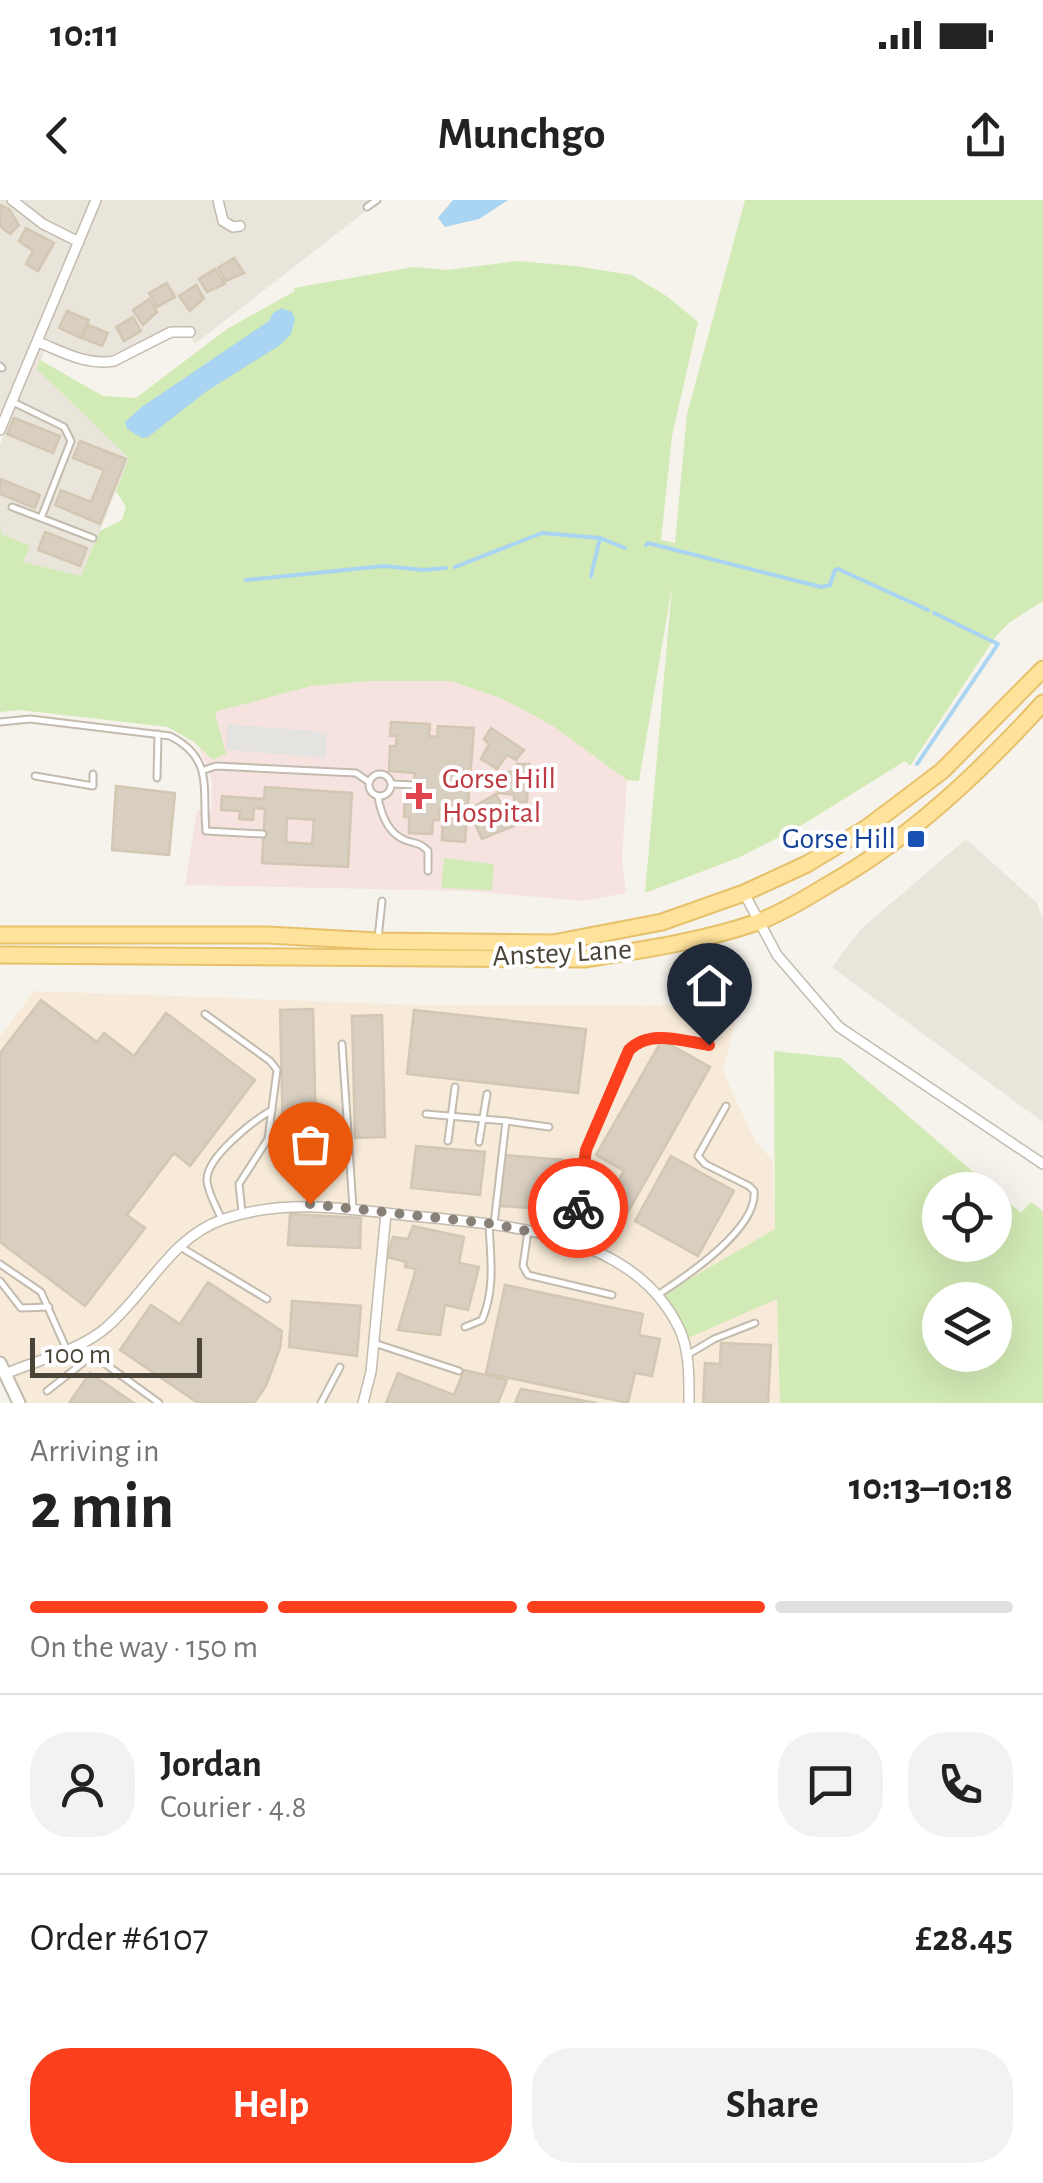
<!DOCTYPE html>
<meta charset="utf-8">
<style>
body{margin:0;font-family:"Alegreya Sans",sans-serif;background:#f2f2f2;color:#222;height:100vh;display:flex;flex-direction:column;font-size:38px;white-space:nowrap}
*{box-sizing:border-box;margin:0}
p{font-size:32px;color:#767676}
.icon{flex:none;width:55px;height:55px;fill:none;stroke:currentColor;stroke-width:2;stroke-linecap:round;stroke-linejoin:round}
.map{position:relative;height:1203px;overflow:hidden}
.details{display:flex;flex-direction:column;background:#fff;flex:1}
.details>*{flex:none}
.tools{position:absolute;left:922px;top:972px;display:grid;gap:20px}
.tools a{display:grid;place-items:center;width:90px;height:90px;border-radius:50%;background:#fff;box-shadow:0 10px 40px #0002;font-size:50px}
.scale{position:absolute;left:30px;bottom:25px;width:172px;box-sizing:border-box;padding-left:10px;border:5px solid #4b4439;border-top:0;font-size:28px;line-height:35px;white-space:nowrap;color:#4b4439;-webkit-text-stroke:8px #fff;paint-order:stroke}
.pin{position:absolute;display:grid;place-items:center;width:85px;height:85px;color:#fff;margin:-102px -42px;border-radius:50% 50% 50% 0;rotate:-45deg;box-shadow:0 0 10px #0007}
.pin .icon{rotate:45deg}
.courier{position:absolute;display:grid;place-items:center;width:100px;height:100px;margin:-50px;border:8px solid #fc3f1d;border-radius:50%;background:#fff;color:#222;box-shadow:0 2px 12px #0007}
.overview em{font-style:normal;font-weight:600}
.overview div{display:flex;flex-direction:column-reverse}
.overview{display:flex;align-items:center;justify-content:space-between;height:170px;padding:0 30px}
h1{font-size:65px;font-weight:600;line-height:75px}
.bar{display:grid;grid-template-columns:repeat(4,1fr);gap:15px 10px;align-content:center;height:120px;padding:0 30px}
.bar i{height:12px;border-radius:8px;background:#e0e0e0}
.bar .active{background:#fc3f1d}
.bar p{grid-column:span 4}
.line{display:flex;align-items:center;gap:25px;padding:0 30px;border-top:2px solid #e0e0e0}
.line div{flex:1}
.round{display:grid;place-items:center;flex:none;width:105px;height:105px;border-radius:40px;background:#f2f2f2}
.action{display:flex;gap:20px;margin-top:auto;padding:20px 30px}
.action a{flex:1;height:115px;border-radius:40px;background:#fc3f1d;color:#fff;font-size:40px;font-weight:600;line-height:115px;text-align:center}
.action a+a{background:#f2f2f2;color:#222}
.status{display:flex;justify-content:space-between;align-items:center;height:70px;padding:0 50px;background:#fff;direction:ltr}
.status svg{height:28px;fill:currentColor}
header{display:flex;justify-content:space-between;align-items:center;height:130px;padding:0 30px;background:#fff;font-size:45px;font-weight:600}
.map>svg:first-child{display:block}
.residential{fill:#eae5da}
.commercial{fill:#f7ead8}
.medical{fill:#f6e3e0}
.green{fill:#d2eab5;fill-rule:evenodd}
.parking{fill:#e5e3e0}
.water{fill:#a9d4f2}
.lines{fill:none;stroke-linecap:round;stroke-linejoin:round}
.stream{stroke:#a9d4f2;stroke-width:4}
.building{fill:#d8cfc1;stroke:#d3c7b4;stroke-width:2.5;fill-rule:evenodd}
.service-casing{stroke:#c2bbae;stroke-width:9}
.minor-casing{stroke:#c2bbae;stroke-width:12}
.tertiary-casing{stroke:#c2bbae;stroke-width:15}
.primary-casing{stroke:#e6c16a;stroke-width:19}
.service{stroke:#fff;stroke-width:5}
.minor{stroke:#fff;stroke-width:9}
.tertiary{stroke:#fff;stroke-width:11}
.primary{stroke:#ffe39c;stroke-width:15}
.done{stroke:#878178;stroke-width:10;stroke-dasharray:0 18}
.route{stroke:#fc3f1d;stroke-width:12}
.health-dot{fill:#e0444e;stroke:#fff;stroke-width:4}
.transit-dot{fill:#1a4fb4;stroke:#fff;stroke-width:4}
.labels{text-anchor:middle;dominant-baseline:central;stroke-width:8;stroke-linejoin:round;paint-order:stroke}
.health-label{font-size:30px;fill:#be3a42;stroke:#fff;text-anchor:start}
.transit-label{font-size:30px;fill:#164399;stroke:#fff;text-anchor:end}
.street-label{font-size:30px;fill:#4b4439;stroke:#fff}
</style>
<div class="status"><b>10:11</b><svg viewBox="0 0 49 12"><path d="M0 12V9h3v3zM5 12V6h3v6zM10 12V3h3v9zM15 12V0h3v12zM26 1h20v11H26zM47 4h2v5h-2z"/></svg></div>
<header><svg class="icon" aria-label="back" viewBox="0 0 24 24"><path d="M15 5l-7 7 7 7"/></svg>Munchgo<svg class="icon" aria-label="share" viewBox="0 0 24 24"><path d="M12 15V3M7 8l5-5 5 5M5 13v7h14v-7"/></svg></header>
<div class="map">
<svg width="1043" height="1203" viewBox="0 0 1043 1203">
<rect width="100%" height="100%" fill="#f6f3ec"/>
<g class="residential">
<path d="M 0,0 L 380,0 L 195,144 L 190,137 L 191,127 L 160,132 L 105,158 L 87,157 L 49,140 L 37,169 L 129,258 L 82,376 L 22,362 L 0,334 L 0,244 L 13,214 L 0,211 Z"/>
<path d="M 966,639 L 1037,703 L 1043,720 L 1043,922 L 832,767 L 861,729 Z"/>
</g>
<path class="commercial" d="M 34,791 L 417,805 L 739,806 L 723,871 L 755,941 L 773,961 L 780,1203 L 19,1203 L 0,1163 L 0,837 Z"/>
<path class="medical" d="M 371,481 L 451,481 L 505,500 L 553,526 L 627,580 L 622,660 L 626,693 L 583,701 L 467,691 L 185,685 L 197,610 L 211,611 L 212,581 L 190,524 L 214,512 L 311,486 Z"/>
<g class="green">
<path d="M 745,0 L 1043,0 L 1043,401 L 1010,422 L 996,436 L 910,566 L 905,561 L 802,625 L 738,658 L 645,693 L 672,387 L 639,581 L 627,580 L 553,526 L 505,500 L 451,481 L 371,481 L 311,486 L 215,512 L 226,554 L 213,560 L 194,542 L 168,527 L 20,510 L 0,512 L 0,318 L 1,334 L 30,346 L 23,362 L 81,376 L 100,331 L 122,320 L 126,307 L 116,291 L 129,258 L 37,169 L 40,160 L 103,196 L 136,198 L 227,129 L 295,91 L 294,88 L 413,67 L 447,70 L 517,61 L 575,66 L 632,75 L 668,97 L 698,122 L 672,236 L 661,340 L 675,343 L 687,214 Z"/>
<path d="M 444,658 L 494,664 L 492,690 L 441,688 Z"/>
<path d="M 774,851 L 841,858 L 1021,1013 L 1031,1002 L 1043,1011 L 1043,1203 L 780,1203 L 777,1099 L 688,1138 L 662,1095 L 775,1029 ZM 940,990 L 995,990 L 995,1045 L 940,1045 ZM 940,1100 L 995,1100 L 995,1155 L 940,1155 Z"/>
</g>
<path class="parking" d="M 227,524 L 327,532 L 326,558 L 227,550 Z"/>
<g class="water">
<path d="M 453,0 L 508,0 L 479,19 L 445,27 L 438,18 Z"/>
<path d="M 282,108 L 292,112 L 295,119 L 291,134 L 280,145 L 207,191 L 148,237 L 142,238 L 127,229 L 125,222 L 143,206 L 269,121 L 273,113 Z"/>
</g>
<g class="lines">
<g class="stream">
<path d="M 646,345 L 648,343 L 821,387 L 830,385 L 835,370 L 838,369 L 928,410"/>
<path d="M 455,367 L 542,333 L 600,338 L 625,348"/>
<path d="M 591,376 L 600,338"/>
<path d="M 246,380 L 384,366 L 423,370 L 446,368"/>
<path d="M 917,564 L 998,444 L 934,413"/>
</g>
</g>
<g class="building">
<path d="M 0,5 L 9,9 L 19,25 L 10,34 L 0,26 Z"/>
<path d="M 26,28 L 54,43 L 38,71 L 26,64 L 33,51 L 19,41 Z"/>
<path d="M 234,58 L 244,73 L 226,81 L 218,68 Z"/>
<path d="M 215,69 L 225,84 L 207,92 L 199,79 Z"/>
<path d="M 167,83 L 175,97 L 157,107 L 149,93 Z"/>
<path d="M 196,85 L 204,98 L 190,111 L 179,96 Z"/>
<path d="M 149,99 L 157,112 L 143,125 L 133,110 Z"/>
<path d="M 67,111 L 89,120 L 81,138 L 59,128 Z"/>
<path d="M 133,117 L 141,131 L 124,141 L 116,127 Z"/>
<path d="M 88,125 L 108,133 L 102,146 L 82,138 Z"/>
<path d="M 14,218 L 60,236 L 53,253 L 7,234 Z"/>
<path d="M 80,241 L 126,259 L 100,324 L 55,305 L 61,290 L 91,302 L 104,270 L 73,258 Z"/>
<path d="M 0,279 L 40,295 L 35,308 L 0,294 Z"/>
<path d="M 45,332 L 87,348 L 80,366 L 38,350 Z"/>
<path d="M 391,522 L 430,524 L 429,536 L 437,537 L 438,526 L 474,528 L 465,642 L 442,640 L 443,610 L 439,610 L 439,620 L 433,620 L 432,634 L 409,633 L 409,617 L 404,617 L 405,592 L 413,592 L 415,573 L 389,571 L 390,546 L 396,546 L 397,536 L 390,536 Z"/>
<path d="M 491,528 L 524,550 L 516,560 L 507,555 L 497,569 L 481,559 L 489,544 L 484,539 Z"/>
<path d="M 517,564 L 529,564 L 527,602 L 514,602 L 514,595 L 498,593 L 499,572 L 516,572 Z"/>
<path d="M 116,586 L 175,593 L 169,655 L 112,650 Z"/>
<path d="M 265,587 L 352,593 L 348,667 L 262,663 L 265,609 L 254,608 L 253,620 L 239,619 L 240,611 L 221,610 L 222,596 L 264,599 ZM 287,618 L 314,620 L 312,644 L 286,642 Z"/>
<path d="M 496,594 L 504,609 L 512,605 L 521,623 L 482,639 L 475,624 L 483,620 L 475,606 Z"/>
<path d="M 41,800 L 97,842 L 104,833 L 134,856 L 166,813 L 255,880 L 190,966 L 174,953 L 127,1015 L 145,1028 L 85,1106 L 0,1042 L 0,853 Z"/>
<path d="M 313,809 L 316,933 L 283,934 L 280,810 Z"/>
<path d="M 414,810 L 586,829 L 578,893 L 407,874 Z"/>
<path d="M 382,815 L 385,937 L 355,938 L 352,816 Z"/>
<path d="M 662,840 L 710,867 L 616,1033 L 595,1021 L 624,971 L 596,955 Z"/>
<path d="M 416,946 L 485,952 L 480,995 L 411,988 Z"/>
<path d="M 504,955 L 563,960 L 560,1010 L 500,1006 Z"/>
<path d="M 671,956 L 734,991 L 698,1056 L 635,1021 Z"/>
<path d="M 290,1014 L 361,1018 L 360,1048 L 288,1045 Z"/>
<path d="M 413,1026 L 464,1037 L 459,1063 L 479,1067 L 468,1110 L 445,1105 L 440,1135 L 398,1130 L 416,1069 L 405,1067 L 406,1062 L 387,1057 L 393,1037 L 408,1039 Z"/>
<path d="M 208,1082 L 282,1131 L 280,1148 L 266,1186 L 254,1203 L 198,1203 L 120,1150 L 151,1105 L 180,1124 Z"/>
<path d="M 505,1085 L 643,1114 L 639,1135 L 660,1139 L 652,1176 L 635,1173 L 628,1203 L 486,1173 Z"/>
<path d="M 292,1101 L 361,1106 L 357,1156 L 289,1147 Z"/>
<path d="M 721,1143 L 771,1145 L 768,1203 L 703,1203 L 705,1163 L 720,1164 Z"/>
<path d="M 464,1170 L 507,1180 L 498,1203 L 386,1203 L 398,1173 L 454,1195 Z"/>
<path d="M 90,1173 L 134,1203 L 69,1203 Z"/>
<path d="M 521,1189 L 597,1203 L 515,1203 Z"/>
</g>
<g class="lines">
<g class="service-casing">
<g id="service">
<path d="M 367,7 L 377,0"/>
<path d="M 0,166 L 2,168"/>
<path d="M 12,307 L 41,318 L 71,241 L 64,227 L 13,202"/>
<path d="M 41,318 L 93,338"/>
<path d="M 0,522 L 30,519 L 170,536 C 214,558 202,589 206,631 L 263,634"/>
<path d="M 204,570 L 216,566 L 356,573 L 369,582"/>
<circle cx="380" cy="585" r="11"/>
<path d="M 35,576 L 93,586 L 93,574"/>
<path d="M 157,578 L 158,534"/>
<path d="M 392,584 L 414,585"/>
<path d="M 378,597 C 381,614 387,633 405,640 C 415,644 420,642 428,651 L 428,671"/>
<path d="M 378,738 L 382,701"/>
<path d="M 205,814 L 270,861 L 277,870 L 268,939 L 239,984 L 242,1012"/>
<path d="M 342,844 L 353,1008"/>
<path d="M 426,914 L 506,921 L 494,1024"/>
<path d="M 506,921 L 549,927"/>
<path d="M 448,941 L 455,887"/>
<path d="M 479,942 L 487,894"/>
<path d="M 222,1020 C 217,1008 208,993 207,981 C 205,958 254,920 272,910"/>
<path d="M 528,1031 L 523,1066 L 528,1075 L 612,1095"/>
<path d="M 572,1041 L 586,950 L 629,850 C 650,829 683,841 709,845"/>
<path d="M 182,1048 L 267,1099"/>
<path d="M 0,1064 L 41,1092 L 66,1148"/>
<path d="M 0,1081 L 21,1108 L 49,1107"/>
<path d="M 659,1094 C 687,1076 758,1028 754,991 L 749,986 L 705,964 L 698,956 L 726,906"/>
<path d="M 465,1127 L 482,1120 C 495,1090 491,1059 489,1026"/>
<path d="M 374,1143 L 459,1171"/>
<path d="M 689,1154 L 714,1139 L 755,1123"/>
<path d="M 93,1155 L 159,1203"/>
<path d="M 47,1191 L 93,1155 L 81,1145"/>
<path d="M 321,1203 L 340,1167"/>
</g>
</g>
<g class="minor-casing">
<g id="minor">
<path d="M 12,0 L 43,24 L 79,42"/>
<path d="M 218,0 L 223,21 L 233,27 L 240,26"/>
<path d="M 38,142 C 63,152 87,166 114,161 L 171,132 L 190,132"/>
<path d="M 0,230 L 96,0"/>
<path d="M 744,693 L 777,755 L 839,827 L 1043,964"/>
<path d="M 5,1174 C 37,1160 82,1150 108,1126 C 148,1091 171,1037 224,1019 C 286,998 348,1009 412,1016 C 505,1025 632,1031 679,1128 C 690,1151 689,1179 689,1203"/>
<path d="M 363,1203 L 371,1172 L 386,1013"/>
</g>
</g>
<g class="tertiary-casing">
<path id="tertiary" d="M 0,1163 L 19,1203"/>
</g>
<g class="primary-casing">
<g id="primary">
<path d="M 0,735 L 267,735 L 377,741 L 553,743 L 662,722 L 744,693 L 807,664 L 868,627 L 942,571 L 1043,469"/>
<path d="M 0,755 L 585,759 C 642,750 703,741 758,722 C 781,713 805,699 826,686 C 911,638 978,574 1043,503"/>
</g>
</g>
<use href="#service" class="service"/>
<use href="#minor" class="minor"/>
<use href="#tertiary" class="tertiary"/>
<use href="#primary" class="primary"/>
</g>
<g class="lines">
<path class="done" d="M 310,1004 L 494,1024 L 572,1041 L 578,1008"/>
<path class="route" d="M 578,1008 L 586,950 L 629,850 C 650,829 682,841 709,845"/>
</g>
<path class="health-dot" d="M414 581h10v10h10v10h-10v10h-10v-10h-10v-10h10z"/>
<rect class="transit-dot" x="906" y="629" width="20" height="20" rx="5"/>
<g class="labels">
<g class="health-label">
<text x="442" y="579">Gorse Hill<tspan x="442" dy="34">Hospital</tspan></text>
</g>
<g class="transit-label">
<text x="896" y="639">Gorse Hill</text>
</g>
<g class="street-label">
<text transform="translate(562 753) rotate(-3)">Anstey Lane</text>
</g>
</g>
</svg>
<div class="tools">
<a><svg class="icon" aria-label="locate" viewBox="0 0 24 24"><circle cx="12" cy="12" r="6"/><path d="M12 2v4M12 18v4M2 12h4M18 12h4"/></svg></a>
<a><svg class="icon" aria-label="layers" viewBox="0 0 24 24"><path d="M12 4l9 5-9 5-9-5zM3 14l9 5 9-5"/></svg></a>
</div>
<div class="scale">100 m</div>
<div class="pin" style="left:310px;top:1004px;background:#ea580c"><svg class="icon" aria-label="bag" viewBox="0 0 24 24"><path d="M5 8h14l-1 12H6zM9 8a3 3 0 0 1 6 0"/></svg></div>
<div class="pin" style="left:709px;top:845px;background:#1f2937"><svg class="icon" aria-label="home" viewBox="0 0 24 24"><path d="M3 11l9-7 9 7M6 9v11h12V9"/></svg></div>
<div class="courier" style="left:578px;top:1008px"><svg class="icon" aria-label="bike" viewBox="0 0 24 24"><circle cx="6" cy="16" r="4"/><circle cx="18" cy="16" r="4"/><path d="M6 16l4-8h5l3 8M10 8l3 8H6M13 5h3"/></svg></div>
</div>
<section class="details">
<div class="overview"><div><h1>2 min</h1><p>Arriving in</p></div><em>10:13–10:18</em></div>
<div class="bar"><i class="active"></i><i class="active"></i><i class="active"></i><i></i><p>On the way · 150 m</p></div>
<div class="line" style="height:180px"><a class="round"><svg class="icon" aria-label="person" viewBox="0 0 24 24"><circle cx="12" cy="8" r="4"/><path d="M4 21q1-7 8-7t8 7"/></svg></a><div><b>Jordan</b><p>Courier · 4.8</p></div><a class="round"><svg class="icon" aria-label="chat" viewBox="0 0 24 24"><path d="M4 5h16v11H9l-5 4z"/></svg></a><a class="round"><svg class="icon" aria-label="phone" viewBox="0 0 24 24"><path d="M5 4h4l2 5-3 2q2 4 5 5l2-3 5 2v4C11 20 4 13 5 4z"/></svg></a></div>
<div class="line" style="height:130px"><div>Order #6107</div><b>£28.45</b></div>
<div class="action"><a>Help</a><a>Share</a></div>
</section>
